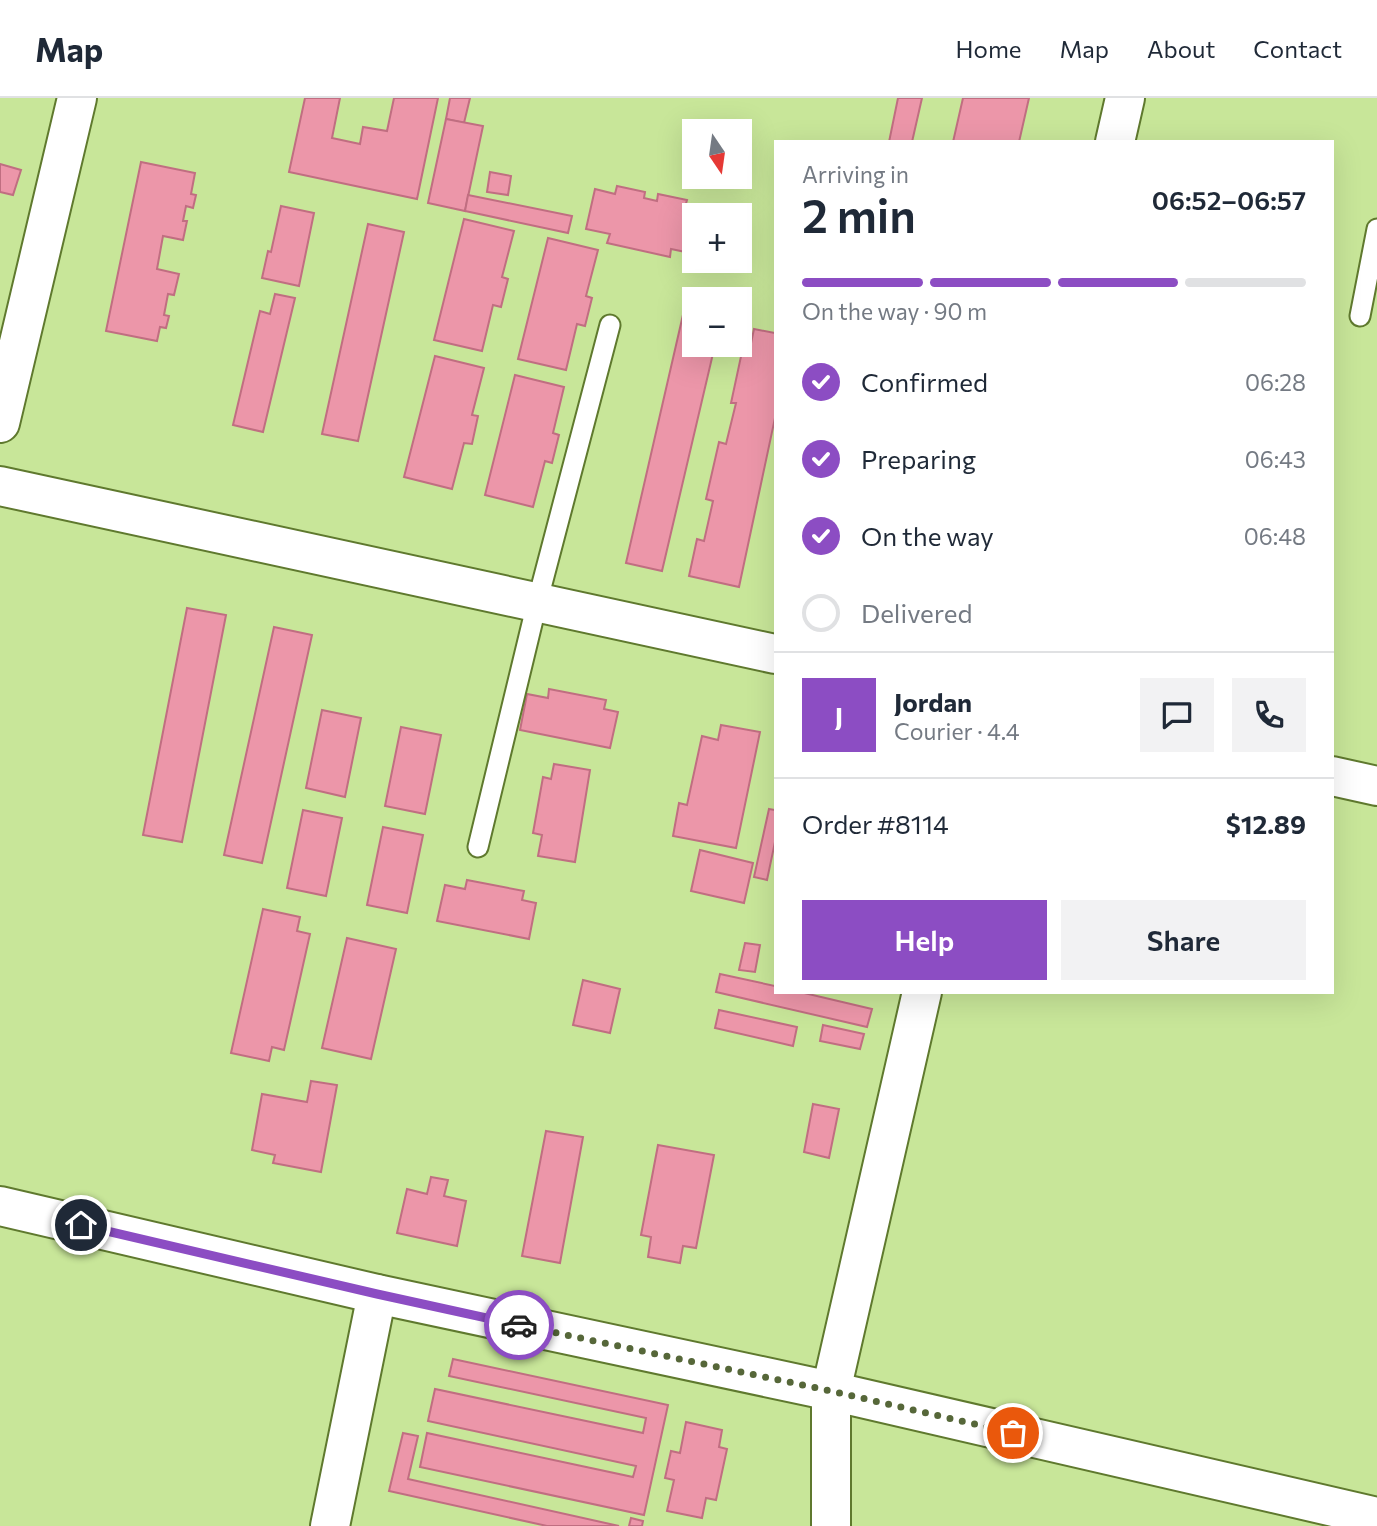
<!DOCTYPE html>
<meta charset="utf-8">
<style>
body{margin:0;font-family:Commissioner,sans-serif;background:#f2f2f3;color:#1f2937;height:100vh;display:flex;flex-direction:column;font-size:26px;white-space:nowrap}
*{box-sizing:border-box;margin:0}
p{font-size:23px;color:#747a83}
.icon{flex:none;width:38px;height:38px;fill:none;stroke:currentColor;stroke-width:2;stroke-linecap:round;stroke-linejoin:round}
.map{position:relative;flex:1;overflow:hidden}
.sheet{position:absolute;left:774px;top:42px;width:560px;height:854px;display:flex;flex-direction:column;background:#fff;border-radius:0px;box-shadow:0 7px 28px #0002}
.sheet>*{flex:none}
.needle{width:46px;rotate:167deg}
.fabs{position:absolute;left:682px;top:21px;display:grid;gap:14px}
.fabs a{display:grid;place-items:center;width:70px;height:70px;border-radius:0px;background:#fff;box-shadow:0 7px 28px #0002;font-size:35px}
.pin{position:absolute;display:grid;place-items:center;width:60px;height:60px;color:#fff;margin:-30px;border:4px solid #fff;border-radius:50%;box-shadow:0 2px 7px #0007}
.courier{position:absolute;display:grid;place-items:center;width:70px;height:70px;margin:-35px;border:5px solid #8c4dc3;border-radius:50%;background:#fff;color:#222;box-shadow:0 2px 9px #0007}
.headline em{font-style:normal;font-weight:600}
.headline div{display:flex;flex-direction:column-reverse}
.headline{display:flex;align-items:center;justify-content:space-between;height:119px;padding:0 28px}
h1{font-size:46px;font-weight:600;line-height:52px}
.bar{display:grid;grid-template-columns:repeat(4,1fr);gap:10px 7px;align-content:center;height:84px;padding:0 28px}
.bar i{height:9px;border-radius:5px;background:#e0e1e3}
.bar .current{background:#8c4dc3}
.bar p{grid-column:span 4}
.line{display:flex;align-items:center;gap:18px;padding:0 28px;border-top:2px solid #e0e1e3}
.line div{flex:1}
.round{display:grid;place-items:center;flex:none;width:74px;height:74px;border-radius:0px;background:#f2f2f3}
ol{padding:0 28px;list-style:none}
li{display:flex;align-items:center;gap:21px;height:77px}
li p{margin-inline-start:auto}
li .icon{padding:7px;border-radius:50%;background:#8c4dc3;color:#fff;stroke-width:4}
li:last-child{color:#747a83}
li i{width:38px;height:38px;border:4px solid #e0e1e3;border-radius:50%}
.button{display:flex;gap:14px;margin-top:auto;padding:14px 28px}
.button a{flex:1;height:80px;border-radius:0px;background:#8c4dc3;color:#fff;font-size:28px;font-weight:600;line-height:80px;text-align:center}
.button a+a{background:#f2f2f3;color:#1f2937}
header{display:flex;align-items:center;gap:42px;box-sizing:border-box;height:98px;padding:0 35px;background:#fff;border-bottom:2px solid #e0e1e3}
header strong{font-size:33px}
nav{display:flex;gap:38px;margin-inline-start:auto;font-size:24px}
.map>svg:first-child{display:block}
.building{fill:#ec96a9;stroke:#c06e81;stroke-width:2}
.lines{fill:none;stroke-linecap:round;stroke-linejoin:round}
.lane-casing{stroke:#5f792e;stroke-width:23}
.street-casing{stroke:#5f792e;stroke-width:42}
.lane{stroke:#fff;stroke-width:19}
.street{stroke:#fff;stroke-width:38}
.done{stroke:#566739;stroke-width:7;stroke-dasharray:0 12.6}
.route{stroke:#8c4dc3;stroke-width:9}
</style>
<header>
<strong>Map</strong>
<nav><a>Home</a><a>Map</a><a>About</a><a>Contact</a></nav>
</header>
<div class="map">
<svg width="1377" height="1428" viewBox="0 0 1377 1428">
<rect width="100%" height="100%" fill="#c8e699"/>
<g class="building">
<path d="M 305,0 L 340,0 L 332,40 L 360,46 L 363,29 L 387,33 L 394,0 L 438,0 L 417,101 L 289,74 Z"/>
<path d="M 450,0 L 470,0 L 464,25 L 446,21 Z"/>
<path d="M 898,0 L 922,0 L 912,44 L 889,44 Z"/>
<path d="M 963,0 L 1029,0 L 1019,44 L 953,44 Z"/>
<path d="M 446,21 L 483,28 L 465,113 L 428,105 Z"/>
<path d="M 141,64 L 195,75 L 191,96 L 196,97 L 193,110 L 186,108 L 183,123 L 187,123 L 183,142 L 163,138 L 157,171 L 179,176 L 174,197 L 168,196 L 164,217 L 169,218 L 166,230 L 160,229 L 157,243 L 106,233 Z"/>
<path d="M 0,66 L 21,72 L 13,97 L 0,94 Z"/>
<path d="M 490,74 L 511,78 L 508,97 L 487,94 Z"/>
<path d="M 617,88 L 645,94 L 644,100 L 657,103 L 658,96 L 687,102 L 685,109 L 706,114 L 706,117 L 695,117 L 695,156 L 671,151 L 670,159 L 607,145 L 610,136 L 586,131 L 595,91 L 615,96 Z"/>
<path d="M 468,97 L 572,118 L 568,135 L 465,113 Z"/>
<path d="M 281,108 L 314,115 L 299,188 L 262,180 L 268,153 L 271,154 Z"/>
<path d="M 464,121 L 514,133 L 502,179 L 508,181 L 501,209 L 493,207 L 482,253 L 434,242 Z"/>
<path d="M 368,126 L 404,134 L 358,343 L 322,336 Z"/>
<path d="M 548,140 L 598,152 L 586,198 L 592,200 L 585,228 L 577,226 L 566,272 L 518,261 Z"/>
<path d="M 688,195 L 717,201 L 695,201 L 695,247 L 715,247 L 662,473 L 626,465 Z"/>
<path d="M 275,196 L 295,200 L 263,334 L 233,327 L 260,213 L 270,216 Z"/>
<path d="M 754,231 L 775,235 L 775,320 L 739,489 L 689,478 L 697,441 L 704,443 L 713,403 L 706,401 L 719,344 L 726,346 L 736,305 L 731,305 L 743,249 L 750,250 Z"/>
<path d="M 435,258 L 484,270 L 472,317 L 478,318 L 472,346 L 464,345 L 452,391 L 404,379 Z"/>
<path d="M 515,277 L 564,289 L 553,335 L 559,337 L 552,365 L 545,363 L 533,409 L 485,397 Z"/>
<path d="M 187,510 L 226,517 L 182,744 L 143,737 Z"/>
<path d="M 274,529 L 312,537 L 262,765 L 224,757 Z"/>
<path d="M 549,591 L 606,602 L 604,611 L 618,614 L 610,650 L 520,632 L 527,596 L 548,600 Z"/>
<path d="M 322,612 L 361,620 L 345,699 L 306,690 Z"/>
<path d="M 721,627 L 760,634 L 736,750 L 673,738 L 679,705 L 687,707 L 702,638 L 718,642 Z"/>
<path d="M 401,629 L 441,637 L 425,716 L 385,708 Z"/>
<path d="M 554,666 L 590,672 L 575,764 L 538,758 L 542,737 L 533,735 L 543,679 L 551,681 Z"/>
<path d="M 769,711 L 775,712 L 775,744 L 767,782 L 754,779 Z"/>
<path d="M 303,712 L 342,720 L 326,798 L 287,790 Z"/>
<path d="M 383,729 L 423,737 L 407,815 L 367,807 Z"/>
<path d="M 700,752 L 753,765 L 744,805 L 691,793 Z"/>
<path d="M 467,782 L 524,793 L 522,802 L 536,805 L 529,841 L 437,823 L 445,787 L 465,791 Z"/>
<path d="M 263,811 L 300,819 L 297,833 L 310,836 L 284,952 L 272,949 L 269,963 L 231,955 Z"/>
<path d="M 347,840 L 396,851 L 371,961 L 322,950 Z"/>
<path d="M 745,845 L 760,847 L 755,874 L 739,872 Z"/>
<path d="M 720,876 L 775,888 L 775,894 L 800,894 L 872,911 L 867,929 L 716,894 Z"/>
<path d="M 583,882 L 620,891 L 610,935 L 573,927 Z"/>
<path d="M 719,912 L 797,929 L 793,948 L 715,930 Z"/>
<path d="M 823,927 L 864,936 L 860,951 L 820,943 Z"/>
<path d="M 311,983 L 337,987 L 321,1074 L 273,1065 L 275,1057 L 252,1052 L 262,996 L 307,1004 Z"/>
<path d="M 813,1006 L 839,1011 L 829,1060 L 804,1054 Z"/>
<path d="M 546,1033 L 583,1039 L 560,1165 L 522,1158 Z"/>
<path d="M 658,1047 L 714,1057 L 696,1150 L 683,1148 L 680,1165 L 648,1159 L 651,1139 L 641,1137 Z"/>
<path d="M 431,1079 L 448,1082 L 444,1098 L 466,1103 L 457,1148 L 397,1135 L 407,1091 L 427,1096 Z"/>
<path d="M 453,1261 L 668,1307 L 644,1417 L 420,1369 L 427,1335 L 633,1379 L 636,1368 L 428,1323 L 435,1291 L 643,1335 L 646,1320 L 449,1278 Z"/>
<path d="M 686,1324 L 722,1332 L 719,1349 L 727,1351 L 716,1402 L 706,1400 L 702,1420 L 667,1413 L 674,1382 L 665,1380 L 671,1353 L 680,1355 Z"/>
<path d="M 403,1335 L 418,1338 L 408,1381 L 619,1428 L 547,1428 L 389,1393 Z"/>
<path d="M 631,1420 L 643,1423 L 642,1428 L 629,1428 Z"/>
</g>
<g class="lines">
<g class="lane-casing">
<g id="lane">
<path d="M 1360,218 L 1377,131"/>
<path d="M 478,749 L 537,505 L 610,227"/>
</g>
</g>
<g class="street-casing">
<g id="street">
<path d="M 1115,44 L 1125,0"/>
<path d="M 0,325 L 77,0"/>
<path d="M 0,388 L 775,556"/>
<path d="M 1332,678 L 1377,688"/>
<path d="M 0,1108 L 377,1196 L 831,1293 L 1377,1419"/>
<path d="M 330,1428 L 377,1196"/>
<path d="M 831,1428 L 831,1293 L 922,894"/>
</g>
</g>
<use href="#lane" class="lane"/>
<use href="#street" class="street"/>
</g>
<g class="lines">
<path class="done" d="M 519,1227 L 831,1293 L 1013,1335"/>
<path class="route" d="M 81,1127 L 377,1196 L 519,1227"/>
</g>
</svg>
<div class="fabs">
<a><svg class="needle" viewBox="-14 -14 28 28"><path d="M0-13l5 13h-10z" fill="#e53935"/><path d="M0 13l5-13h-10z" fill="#747a83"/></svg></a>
<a>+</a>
<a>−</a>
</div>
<div class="pin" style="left:1013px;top:1335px;background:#ea580c"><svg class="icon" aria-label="bag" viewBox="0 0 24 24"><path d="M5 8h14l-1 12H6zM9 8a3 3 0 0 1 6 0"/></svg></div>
<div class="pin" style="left:81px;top:1127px;background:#1f2937"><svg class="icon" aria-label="home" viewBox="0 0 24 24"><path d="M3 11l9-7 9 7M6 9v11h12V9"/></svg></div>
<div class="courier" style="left:519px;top:1227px"><svg class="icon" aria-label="car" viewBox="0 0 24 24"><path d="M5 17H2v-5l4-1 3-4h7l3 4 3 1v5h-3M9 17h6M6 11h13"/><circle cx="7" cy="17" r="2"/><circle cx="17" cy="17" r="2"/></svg></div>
<section class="sheet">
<div class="headline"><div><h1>2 min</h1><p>Arriving in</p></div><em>06:52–06:57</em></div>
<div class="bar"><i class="current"></i><i class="current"></i><i class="current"></i><i></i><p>On the way · 90 m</p></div>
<ol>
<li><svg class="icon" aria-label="check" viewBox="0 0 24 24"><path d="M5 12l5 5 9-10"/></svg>Confirmed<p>06:28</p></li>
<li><svg class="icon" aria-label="check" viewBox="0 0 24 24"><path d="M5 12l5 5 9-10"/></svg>Preparing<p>06:43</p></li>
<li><svg class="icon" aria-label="check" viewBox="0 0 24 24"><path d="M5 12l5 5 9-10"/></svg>On the way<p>06:48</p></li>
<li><i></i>Delivered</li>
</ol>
<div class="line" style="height:126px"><b class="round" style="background:#8c4dc3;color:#fff">J</b><div><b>Jordan</b><p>Courier · 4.4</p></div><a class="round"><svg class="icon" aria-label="chat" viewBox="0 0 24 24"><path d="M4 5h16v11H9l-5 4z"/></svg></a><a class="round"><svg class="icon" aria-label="phone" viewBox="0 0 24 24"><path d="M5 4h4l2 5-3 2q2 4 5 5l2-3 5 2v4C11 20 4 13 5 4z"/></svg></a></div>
<div class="line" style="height:91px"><div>Order #8114</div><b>$12.89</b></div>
<div class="button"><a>Help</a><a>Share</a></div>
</section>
</div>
